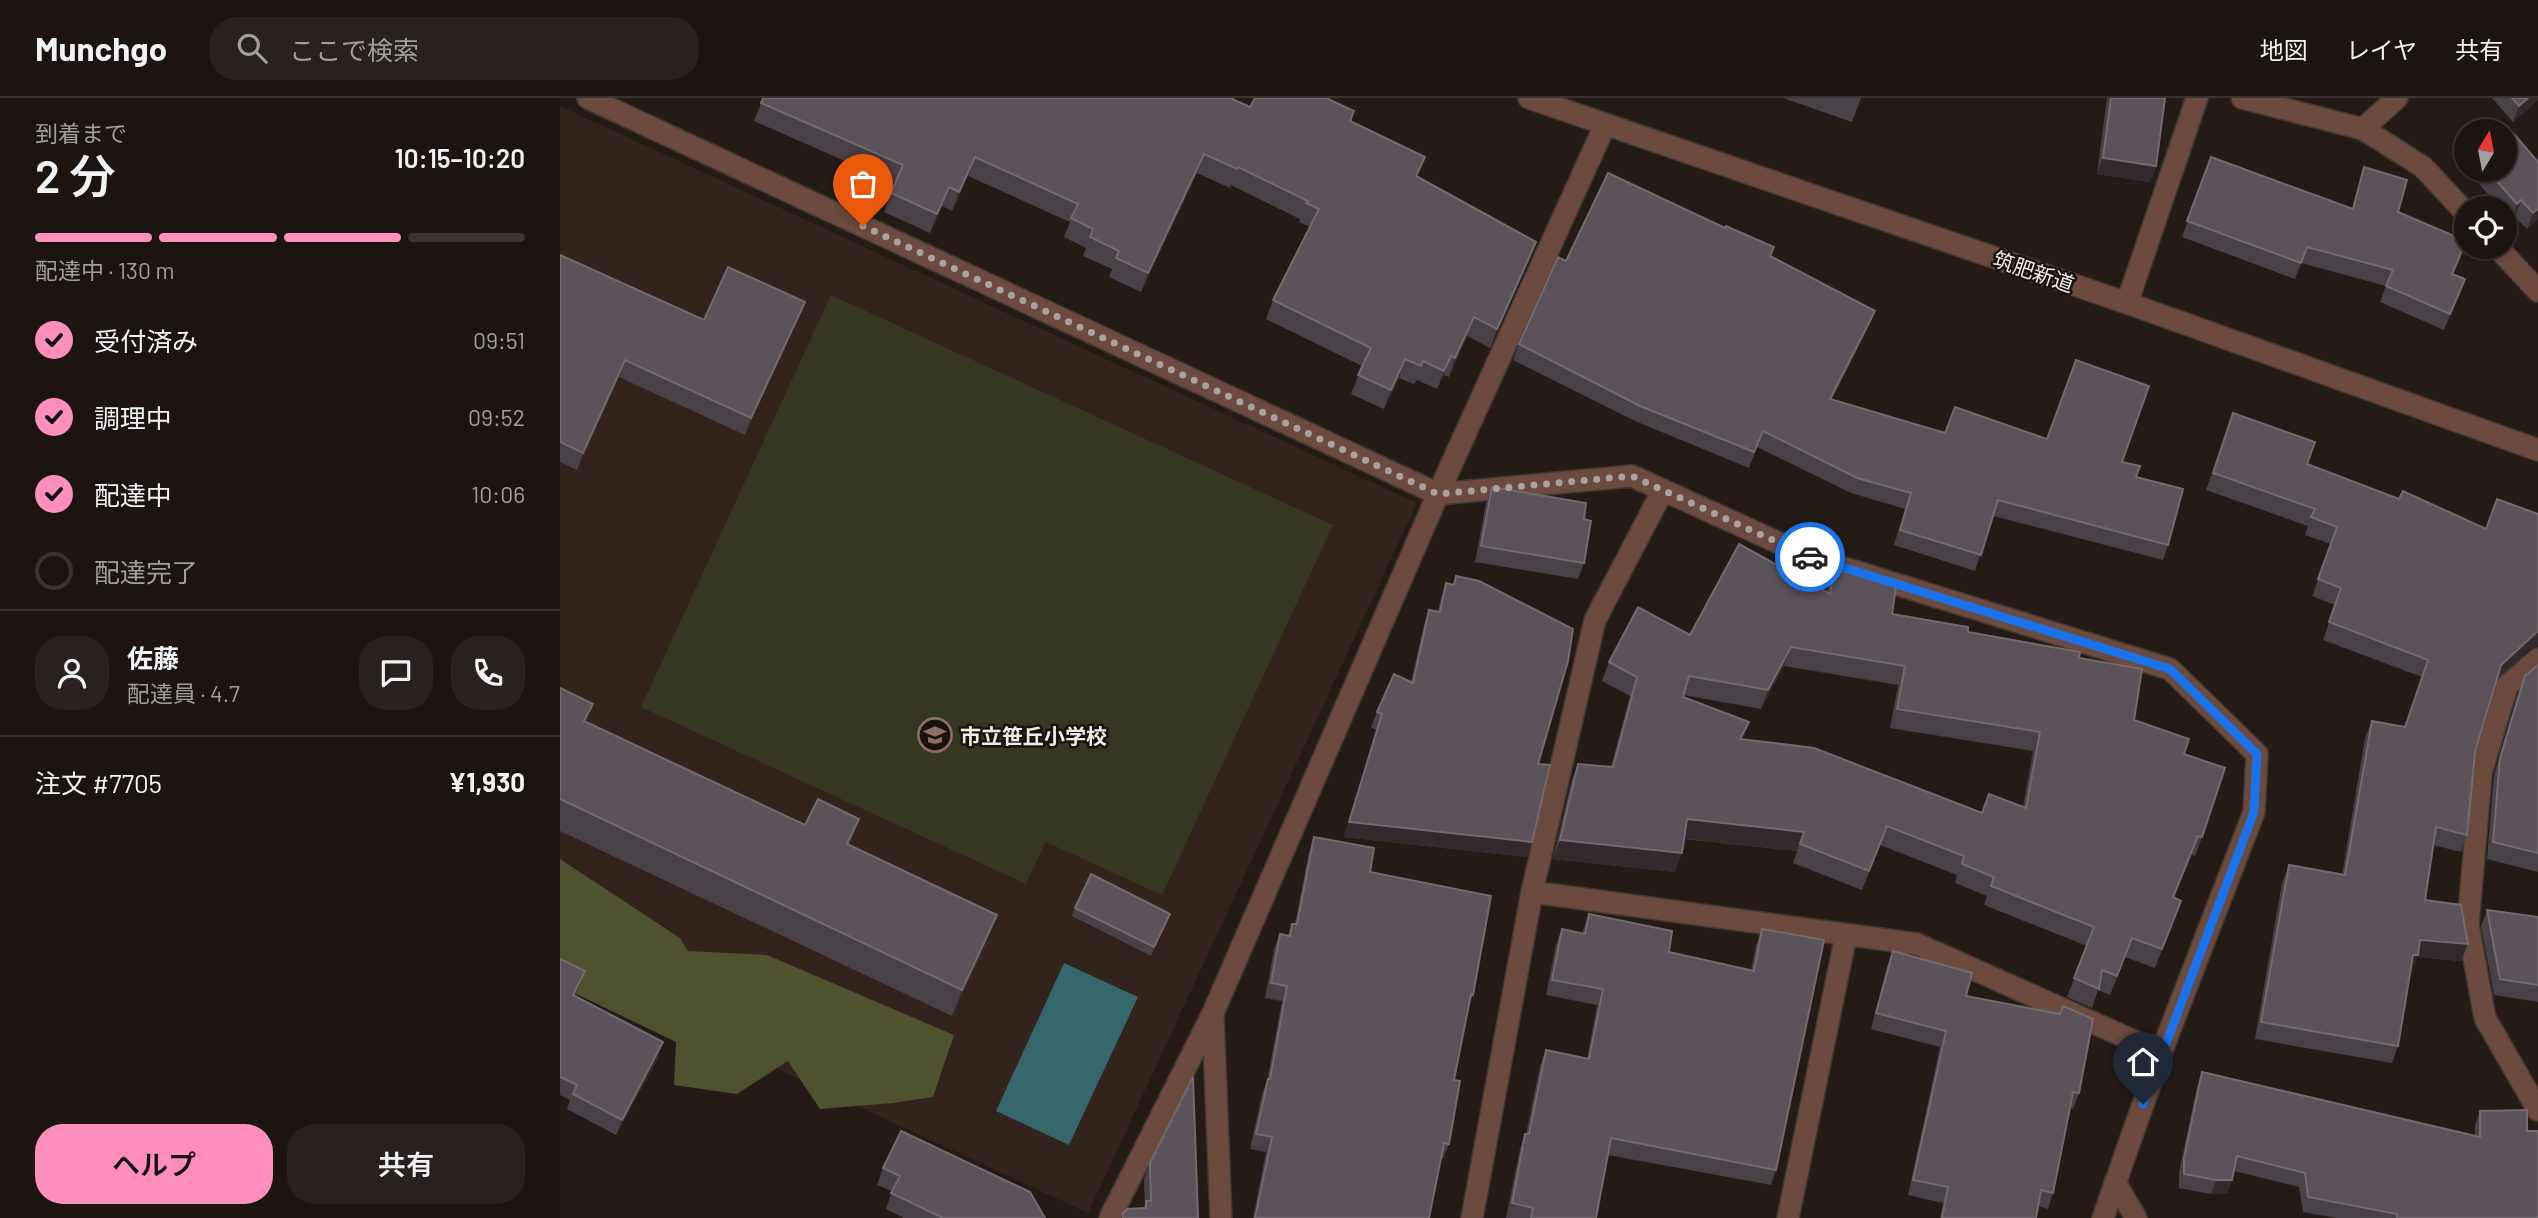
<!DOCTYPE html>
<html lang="ja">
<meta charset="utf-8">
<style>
body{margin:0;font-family:Barlow,"Noto Sans JP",sans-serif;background:#28211f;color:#f1f3f6;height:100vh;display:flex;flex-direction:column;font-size:26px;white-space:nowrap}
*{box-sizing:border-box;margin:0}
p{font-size:23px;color:#a09e9f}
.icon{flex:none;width:38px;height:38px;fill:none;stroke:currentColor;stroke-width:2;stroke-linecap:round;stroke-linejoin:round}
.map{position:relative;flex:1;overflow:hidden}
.side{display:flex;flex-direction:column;background:#1b1411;width:560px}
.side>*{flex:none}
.needle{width:46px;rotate:10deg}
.controls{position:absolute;left:1894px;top:21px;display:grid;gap:14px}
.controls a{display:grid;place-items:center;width:63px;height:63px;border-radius:50%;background:#1b1411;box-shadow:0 2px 5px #0004,0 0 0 2px #393331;font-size:35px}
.pin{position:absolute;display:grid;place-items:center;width:60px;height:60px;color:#fff;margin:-72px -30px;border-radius:50% 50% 50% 0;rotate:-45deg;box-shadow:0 0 7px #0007}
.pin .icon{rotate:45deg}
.courier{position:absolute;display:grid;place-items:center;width:70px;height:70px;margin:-35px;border:5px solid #1a73e8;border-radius:50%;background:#fff;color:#222;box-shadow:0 2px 9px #0007}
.headline em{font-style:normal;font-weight:600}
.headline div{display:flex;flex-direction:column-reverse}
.headline{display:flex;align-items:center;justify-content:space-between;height:119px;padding:0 35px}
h1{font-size:46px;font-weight:600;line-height:52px}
.bar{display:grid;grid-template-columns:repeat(4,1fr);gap:10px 7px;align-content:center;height:84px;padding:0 35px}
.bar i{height:9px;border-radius:5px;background:#393331}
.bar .current{background:#fe8ebb}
.bar p{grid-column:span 4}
.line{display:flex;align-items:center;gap:18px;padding:0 35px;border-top:2px solid #393331}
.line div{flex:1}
.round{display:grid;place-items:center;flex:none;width:74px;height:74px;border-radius:28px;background:#28211f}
ol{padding:0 35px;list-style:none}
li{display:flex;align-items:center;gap:21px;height:77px}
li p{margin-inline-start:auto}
li .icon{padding:7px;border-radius:50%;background:#fe8ebb;color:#111;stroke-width:4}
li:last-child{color:#a09e9f}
li i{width:38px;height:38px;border:4px solid #393331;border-radius:50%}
.action{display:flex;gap:14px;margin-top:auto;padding:14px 35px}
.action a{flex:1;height:80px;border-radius:28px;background:#fe8ebb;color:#111;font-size:28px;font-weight:600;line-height:80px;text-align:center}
.action a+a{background:#28211f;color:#f1f3f6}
header{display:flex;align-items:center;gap:42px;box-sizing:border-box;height:98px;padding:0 35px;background:#1b1411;border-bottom:2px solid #393331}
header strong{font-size:33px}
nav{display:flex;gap:38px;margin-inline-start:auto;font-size:24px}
.search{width:490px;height:63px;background:#28211f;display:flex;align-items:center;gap:18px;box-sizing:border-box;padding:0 24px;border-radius:28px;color:#a09e9f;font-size:26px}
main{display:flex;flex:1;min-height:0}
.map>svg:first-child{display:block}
.built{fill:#32231c}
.green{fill:#353721}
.forest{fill:#4f522e}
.water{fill:#35676d}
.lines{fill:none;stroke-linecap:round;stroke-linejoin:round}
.minor-casing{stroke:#413834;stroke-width:24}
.minor{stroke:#6c4a3d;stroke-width:21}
.wall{fill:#494148;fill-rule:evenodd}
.shaded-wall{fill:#322a2d}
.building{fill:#5b5359;stroke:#726b6f;stroke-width:2;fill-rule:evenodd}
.done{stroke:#a9a29e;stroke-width:7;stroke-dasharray:0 12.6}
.route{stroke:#1a73e8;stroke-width:9}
.labels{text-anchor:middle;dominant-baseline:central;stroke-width:5;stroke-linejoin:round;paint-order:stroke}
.street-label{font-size:21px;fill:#f0eae7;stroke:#1a120e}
.poi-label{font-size:21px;font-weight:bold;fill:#f0eae7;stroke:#1a120e;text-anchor:start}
</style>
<header>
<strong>Munchgo</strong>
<div class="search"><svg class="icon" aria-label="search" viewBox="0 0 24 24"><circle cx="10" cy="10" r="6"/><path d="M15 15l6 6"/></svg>ここで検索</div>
<nav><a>地図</a><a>レイヤ</a><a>共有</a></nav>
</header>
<main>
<section class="side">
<div class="headline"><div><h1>2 分</h1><p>到着まで</p></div><em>10:15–10:20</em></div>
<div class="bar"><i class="current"></i><i class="current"></i><i class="current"></i><i></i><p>配達中 · 130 m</p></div>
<ol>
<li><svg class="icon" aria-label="check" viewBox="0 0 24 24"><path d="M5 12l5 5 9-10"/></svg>受付済み<p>09:51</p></li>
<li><svg class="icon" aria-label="check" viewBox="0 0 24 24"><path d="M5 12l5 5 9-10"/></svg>調理中<p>09:52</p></li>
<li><svg class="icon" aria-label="check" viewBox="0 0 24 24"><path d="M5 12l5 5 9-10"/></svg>配達中<p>10:06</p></li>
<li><i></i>配達完了</li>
</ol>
<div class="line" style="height:126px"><a class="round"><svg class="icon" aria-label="person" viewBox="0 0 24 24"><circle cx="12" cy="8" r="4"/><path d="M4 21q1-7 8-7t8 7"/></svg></a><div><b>佐藤</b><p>配達員 · 4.7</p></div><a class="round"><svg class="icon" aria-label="chat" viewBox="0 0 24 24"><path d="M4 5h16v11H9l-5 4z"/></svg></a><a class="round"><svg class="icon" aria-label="phone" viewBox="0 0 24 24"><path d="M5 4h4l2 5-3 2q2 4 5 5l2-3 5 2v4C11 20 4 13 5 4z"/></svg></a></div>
<div class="line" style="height:91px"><div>注文 #7705</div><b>¥1,930</b></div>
<div class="action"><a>ヘルプ</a><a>共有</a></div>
</section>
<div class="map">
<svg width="1978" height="1120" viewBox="0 0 1978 1120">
<rect width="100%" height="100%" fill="#241b17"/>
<path class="built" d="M 0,8 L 857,405 L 528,1115 L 0,870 Z"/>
<path class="green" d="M 271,197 L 773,427 L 602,797 L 486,744 L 466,786 L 81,609 Z"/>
<path class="forest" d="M 0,761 L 120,840 L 128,853 L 207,857 L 394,937 L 373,999 L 333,1005 L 260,1011 L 228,963 L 177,996 L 114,987 L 116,944 L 0,888 Z"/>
<path class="water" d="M 504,865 L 578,899 L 509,1047 L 436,1013 Z"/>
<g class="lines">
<g class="minor-casing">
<g id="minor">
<path d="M 28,0 L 878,396 L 1072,378 L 1252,460 L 1610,571 L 1697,656 L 1694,714 L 1601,955 L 1543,1120"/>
<path d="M 969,0 L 1567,205 L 1978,352"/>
<path d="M 1682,0 L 1803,31 L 1863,69 L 1906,115"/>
<path d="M 1803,31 L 1837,0"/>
<path d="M 1937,149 L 1978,193"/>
<path d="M 1567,205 L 1637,0"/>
<path d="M 1978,561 L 1947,588 L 1921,675 L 1908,827 L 1925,920 L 1978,1012"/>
<path d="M 972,794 L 1357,846 L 1601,955"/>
<path d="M 653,919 L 661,1120"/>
<path d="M 1555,1084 L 1576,1120"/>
<path d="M 550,1120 L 653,915 L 878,396 L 1045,27"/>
<path d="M 912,1120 L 972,794 L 1035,522 L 1103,392"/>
<path d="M 1228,1120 L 1286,837"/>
</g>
</g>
<use href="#minor" class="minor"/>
</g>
<g class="wall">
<path d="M 203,0 L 690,9 L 794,13 L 790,23 L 858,79 L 969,162 L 930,250 L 907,238 L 889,279 L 884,277 L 877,291 L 857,282 L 854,286 L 839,280 L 824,311 L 791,296 L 802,268 L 706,221 L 713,202 L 750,129 L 739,124 L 740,121 L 671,87 L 670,90 L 637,75 L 581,194 L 549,179 L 552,171 L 523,158 L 526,150 L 504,139 L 510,124 L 408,78 L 392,113 L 382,108 L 370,135 L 324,114 L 335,85 L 194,23 Z"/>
<path d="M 1223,0 L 1301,0 L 1292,24 Z"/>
<path d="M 1547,0 L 1605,0 L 1596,68 L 1590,84 L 1537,76 Z"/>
<path d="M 1932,0 L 1978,0 L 1978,2 L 1953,24 Z"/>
<path d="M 1651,59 L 1792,111 L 1804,69 L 1838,114 L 1901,159 L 1893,176 L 1905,181 L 1884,232 L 1820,204 L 1826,188 L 1741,165 L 1735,181 L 1622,139 Z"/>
<path d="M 1978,64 L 1978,121 L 1967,131 L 1955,119 L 1951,122 L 1944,115 L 1944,110 L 1940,110 L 1914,80 L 1918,72 L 1944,72 Z"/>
<path d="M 1165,130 L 1214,149 L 1210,158 L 1309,228 L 1272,301 L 1385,335 L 1487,341 L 1562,364 L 1576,379 L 1608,447 L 1603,462 L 1433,418 L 1415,473 L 1334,447 L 1345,411 L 1291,395 L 1197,349 L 1189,370 L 1075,323 L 953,262 L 959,246 L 1006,163 Z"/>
<path d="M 0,157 L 144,222 L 245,204 L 238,221 L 185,337 L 59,279 L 17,372 L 0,364 Z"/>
<path d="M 1673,315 L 1747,366 L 1839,401 L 1926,431 L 1978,416 L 1978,548 L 1969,551 L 1936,583 L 1915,654 L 1907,737 L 1901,754 L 1873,747 L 1865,802 L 1908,846 L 1901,863 L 1857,859 L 1851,874 L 1838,948 L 1832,965 L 1695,941 L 1722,785 L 1729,767 L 1782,777 L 1805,640 L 1812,623 L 1845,629 L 1862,579 L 1763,542 L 1775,507 L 1752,498 L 1771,446 L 1745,437 L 1748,428 L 1646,392 Z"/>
<path d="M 932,389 L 1024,421 L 1024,465 L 1018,481 L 915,464 L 926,405 Z"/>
<path d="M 1274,472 L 1332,516 L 1519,560 L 1574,622 L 1624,656 L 1642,739 L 1635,758 L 1631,756 L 1614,800 L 1621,803 L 1595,870 L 1565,859 L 1550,897 L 1538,892 L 1532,910 L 1507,899 L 1527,848 L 1424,807 L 1427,798 L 1395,785 L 1397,777 L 1320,747 L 1302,792 L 1233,765 L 1237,753 L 1124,741 L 1115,774 L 993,761 L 1011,685 L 1018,666 L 1051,669 L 1070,598 L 1042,583 L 1049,564 L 1130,537 L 1266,494 ZM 1224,568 L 1338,587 L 1330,630 L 1473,653 L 1463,709 L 1422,715 L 1183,642 L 1123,599 L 1123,597 L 1201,611 Z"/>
<path d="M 896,478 L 978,666 L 972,744 L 967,759 L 784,739 L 816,632 L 811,629 L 817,614 L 851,584 L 864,527 L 869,512 L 878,513 L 881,500 L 886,485 L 893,486 Z"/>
<path d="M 1978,567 L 1978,774 L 1927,761 L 1934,677 L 1958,595 L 1965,578 Z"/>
<path d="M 0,590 L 26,624 L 245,727 L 299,721 L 290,747 L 427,844 L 392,918 L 0,733 Z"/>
<path d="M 754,739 L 810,774 L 913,897 L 908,910 L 894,982 L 889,1046 L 883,1061 L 881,1060 L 869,1120 L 693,1120 L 706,1054 L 690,1051 L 702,996 L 707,983 L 722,903 L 705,900 L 714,851 L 720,836 L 728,837 L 732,826 L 735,826 L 749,754 Z"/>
<path d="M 515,810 L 610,816 L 591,858 L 512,818 Z"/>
<path d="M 1927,812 L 1978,819 L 1978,904 L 1934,897 L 1921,828 Z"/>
<path d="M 1029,816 L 1109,854 L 1191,872 L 1196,847 L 1202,831 L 1216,1072 L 1211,1087 L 1048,1057 L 1036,1120 L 946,1120 L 960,1051 L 966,1036 L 980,968 L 986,952 L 1027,961 L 1037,907 L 986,897 L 996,846 L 1002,831 L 1022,835 Z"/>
<path d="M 1333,853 L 1406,898 L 1519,995 L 1513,1011 L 1510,1010 L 1493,1095 L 1488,1111 L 1478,1108 L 1476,1120 L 1380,1120 L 1383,1105 L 1348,1097 L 1380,949 L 1311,931 L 1327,869 Z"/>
<path d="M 0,861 L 19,888 L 15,898 L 98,960 L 56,1037 L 7,1011 L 10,1002 L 0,997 Z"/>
<path d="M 1642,974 L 1915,1038 L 1915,1027 L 1920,1013 L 1967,1033 L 1978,1120 L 1776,1120 L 1743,1114 L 1739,1089 L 1674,1073 L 1667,1096 L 1651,1096 L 1619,1090 L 1619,1074 L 1637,989 Z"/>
<path d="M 590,1065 L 638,1120 L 561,1120 L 563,1115 L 583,1110 L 585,1106 L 584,1081 Z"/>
<path d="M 323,1070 L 485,1120 L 344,1120 L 326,1111 L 332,1093 L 317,1087 Z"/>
</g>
<g class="shaded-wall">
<path d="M 1968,0 L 1978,0 L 1978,2 L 1953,24 L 1959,8 Z"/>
<path d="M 644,56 L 637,75 L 581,194 L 588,175 Z"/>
<path d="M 415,59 L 408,78 L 392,113 L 399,94 Z"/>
<path d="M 1543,60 L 1596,68 L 1590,84 L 1537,76 Z"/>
<path d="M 389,89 L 382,108 L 370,135 L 377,116 Z"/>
<path d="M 1961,102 L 1955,119 L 1951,122 L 1957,106 Z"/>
<path d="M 1978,111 L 1978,121 L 1967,131 L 1973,115 Z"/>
<path d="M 976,144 L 969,162 L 930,250 L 937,231 Z"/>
<path d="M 1905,181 L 1900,197 L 1884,232 L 1890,216 Z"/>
<path d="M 245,204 L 238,221 L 185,337 L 191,320 Z"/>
<path d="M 1315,213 L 1309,228 L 1264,316 L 1270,301 Z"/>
<path d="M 914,219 L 907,238 L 889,279 L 895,260 Z"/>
<path d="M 891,258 L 884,277 L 877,291 L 884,273 Z"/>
<path d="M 845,261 L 839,280 L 824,311 L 831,292 Z"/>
<path d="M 65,262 L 59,279 L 17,372 L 23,355 Z"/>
<path d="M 1978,533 L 1978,548 L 1969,551 L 1934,584 L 1941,567 Z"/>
<path d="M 1231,549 L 1224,568 L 1201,611 L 1208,592 Z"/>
<path d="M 1189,624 L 1182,643 L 1180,641 Z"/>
<path d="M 299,721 L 290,747 L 287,746 Z"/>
<path d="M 1127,721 L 1244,734 L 1237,753 L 1120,740 Z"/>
<path d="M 789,724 L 972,744 L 967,759 L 784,739 Z"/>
<path d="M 1000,742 L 1122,755 L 1115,774 L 993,761 Z"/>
<path d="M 610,816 L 607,824 L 591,858 L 594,849 Z"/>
<path d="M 437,817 L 427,844 L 392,918 L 402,892 Z"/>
<path d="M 1860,842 L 1908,846 L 1901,863 L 1857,859 L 1851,875 L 1847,874 Z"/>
<path d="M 25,873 L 19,888 L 7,912 L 13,897 Z"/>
<path d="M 103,944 L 98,960 L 56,1037 L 62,1022 Z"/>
<path d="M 1656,1082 L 1672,1082 L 1667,1096 L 1651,1096 Z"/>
</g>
<g class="building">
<path d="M 203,0 L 670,0 L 690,9 L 695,0 L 766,0 L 794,13 L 790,23 L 865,59 L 856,78 L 976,144 L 937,231 L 914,219 L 895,260 L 891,258 L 884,273 L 863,263 L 861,268 L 845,261 L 831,292 L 798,277 L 811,250 L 713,202 L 759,111 L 746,105 L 748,103 L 678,69 L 677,71 L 644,56 L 588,175 L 556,160 L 559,153 L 530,139 L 533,131 L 511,120 L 518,106 L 415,59 L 399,94 L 389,89 L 377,116 L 331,95 L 343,67 L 201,5 Z"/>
<path d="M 1551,0 L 1605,0 L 1596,68 L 1543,60 Z"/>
<path d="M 1952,0 L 1968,0 L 1959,8 Z"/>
<path d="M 1954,36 L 1978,64 L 1978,111 L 1973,115 L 1961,102 L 1957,106 L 1927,72 L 1944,72 L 1944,44 Z"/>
<path d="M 1651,59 L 1793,111 L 1804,69 L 1847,82 L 1838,114 L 1906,143 L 1892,176 L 1905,181 L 1890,216 L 1826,188 L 1833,172 L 1747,149 L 1741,165 L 1627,123 Z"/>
<path d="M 1048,75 L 1165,130 L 1166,128 L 1214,149 L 1210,158 L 1315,213 L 1270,301 L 1385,335 L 1395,309 L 1487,341 L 1516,262 L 1589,288 L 1562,364 L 1580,368 L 1576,379 L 1623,391 L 1608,447 L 1438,402 L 1421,457 L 1340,432 L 1351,395 L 1297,380 L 1203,333 L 1194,354 L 1080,308 L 959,246 L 998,159 L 1006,163 Z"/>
<path d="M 0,157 L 144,222 L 168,169 L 245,204 L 191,320 L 65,262 L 23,355 L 0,344 Z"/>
<path d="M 1673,315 L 1755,344 L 1747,366 L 1839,401 L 1843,393 L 1926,431 L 1937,401 L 1978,416 L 1978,533 L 1941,567 L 1915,654 L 1907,737 L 1876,729 L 1865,802 L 1901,807 L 1908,846 L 1860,842 L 1858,857 L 1853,857 L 1838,948 L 1701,924 L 1729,767 L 1785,777 L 1812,623 L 1845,629 L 1868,562 L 1769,524 L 1781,490 L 1758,481 L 1777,429 L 1751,419 L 1755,411 L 1653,375 Z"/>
<path d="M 932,389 L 1026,405 L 1024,421 L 1031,423 L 1024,465 L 921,448 Z"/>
<path d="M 1179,446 L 1270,496 L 1274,472 L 1337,482 L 1332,516 L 1408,529 L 1408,534 L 1520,554 L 1519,560 L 1582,571 L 1574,622 L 1629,641 L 1624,656 L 1665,670 L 1642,739 L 1638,738 L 1613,799 L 1621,803 L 1602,851 L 1572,840 L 1557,878 L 1542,872 L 1539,891 L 1514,880 L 1534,829 L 1431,788 L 1434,779 L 1402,766 L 1404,758 L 1327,728 L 1309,773 L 1240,746 L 1244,734 L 1127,721 L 1122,755 L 1000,742 L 1018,666 L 1053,669 L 1077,579 L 1049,564 L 1078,509 L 1130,537 ZM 1231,549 L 1345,568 L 1337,611 L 1480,634 L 1466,710 L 1429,696 L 1422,715 L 1254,650 L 1180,641 L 1189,624 L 1123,599 L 1129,578 L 1208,592 Z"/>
<path d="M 896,478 L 919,483 L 1013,531 L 1008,563 L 978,666 L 990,667 L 972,744 L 789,724 L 822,616 L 817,614 L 834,576 L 853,585 L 869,512 L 880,514 L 886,485 L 894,487 Z"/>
<path d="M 1978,567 L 1978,755 L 1933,744 L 1940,660 L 1965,578 Z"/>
<path d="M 0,590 L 33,606 L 24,623 L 245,727 L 258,701 L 299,721 L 287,746 L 437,817 L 402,892 L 0,701 Z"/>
<path d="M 754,739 L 814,750 L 810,774 L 931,798 L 913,897 L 911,896 L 894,982 L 900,983 L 889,1046 L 884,1045 L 869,1120 L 695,1120 L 712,1039 L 696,1036 L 708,981 L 710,981 L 727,888 L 711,885 L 720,836 L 730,838 L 732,826 L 737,826 Z"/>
<path d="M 531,776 L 610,816 L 594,849 L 515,810 Z"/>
<path d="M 1927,812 L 1978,819 L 1978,887 L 1940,881 Z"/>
<path d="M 1029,816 L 1112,833 L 1109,854 L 1194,873 L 1202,831 L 1264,842 L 1216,1072 L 1051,1040 L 1036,1120 L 971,1120 L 973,1110 L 952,1105 L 965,1036 L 969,1036 L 986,952 L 1029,961 L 1043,891 L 992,882 L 1002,831 L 1025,836 Z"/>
<path d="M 1333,853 L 1412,875 L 1406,898 L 1500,916 L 1503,908 L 1533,921 L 1519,995 L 1513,994 L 1493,1095 L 1481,1092 L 1476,1120 L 1382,1120 L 1388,1089 L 1353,1082 L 1386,933 L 1316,915 Z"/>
<path d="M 0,861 L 25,873 L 13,897 L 103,944 L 62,1022 L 13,996 L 17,987 L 0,979 Z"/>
<path d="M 1642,974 L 1920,1039 L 1920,1013 L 1967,1012 L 1967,1033 L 1978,1033 L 1978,1120 L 1837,1120 L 1837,1116 L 1748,1099 L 1745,1075 L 1677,1058 L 1672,1082 L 1656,1082 L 1624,1076 L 1624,1060 Z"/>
<path d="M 633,979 L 638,1120 L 563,1120 L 563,1115 L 567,1111 L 586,1110 L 586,1103 L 591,1103 L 590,1065 Z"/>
<path d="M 341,1033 L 470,1094 L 485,1120 L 383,1120 L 331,1095 L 340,1078 L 323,1070 Z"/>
</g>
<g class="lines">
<path class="done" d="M 303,128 L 878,396 L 1072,378 L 1250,459"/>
<path class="route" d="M 1250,459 L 1610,571 L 1697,656 L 1694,714 L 1583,1006"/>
</g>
<defs>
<g id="school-ring" transform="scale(1.75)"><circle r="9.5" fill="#1a120e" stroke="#8d6e63" stroke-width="1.5"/><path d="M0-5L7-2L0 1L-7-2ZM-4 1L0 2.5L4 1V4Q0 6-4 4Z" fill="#8d6e63"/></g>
</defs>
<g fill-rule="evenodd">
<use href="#school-ring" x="375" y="637"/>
</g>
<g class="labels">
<g class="street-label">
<text transform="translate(1474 173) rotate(19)">筑肥新道</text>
</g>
<g class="poi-label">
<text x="400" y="637">市立笹丘小学校</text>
</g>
</g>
</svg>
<div class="controls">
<a><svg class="needle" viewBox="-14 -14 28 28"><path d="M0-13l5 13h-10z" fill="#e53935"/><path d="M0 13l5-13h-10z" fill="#a09e9f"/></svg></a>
<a><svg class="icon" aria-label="locate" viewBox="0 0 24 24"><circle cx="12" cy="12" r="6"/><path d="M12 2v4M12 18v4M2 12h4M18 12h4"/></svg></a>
</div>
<div class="pin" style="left:303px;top:128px;background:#ea580c"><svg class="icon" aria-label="bag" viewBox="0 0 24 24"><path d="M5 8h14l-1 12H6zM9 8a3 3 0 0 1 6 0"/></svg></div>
<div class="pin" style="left:1583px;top:1006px;background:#1f2937"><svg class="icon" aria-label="home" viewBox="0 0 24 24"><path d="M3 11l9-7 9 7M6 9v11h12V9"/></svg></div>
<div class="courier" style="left:1250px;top:459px"><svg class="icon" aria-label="car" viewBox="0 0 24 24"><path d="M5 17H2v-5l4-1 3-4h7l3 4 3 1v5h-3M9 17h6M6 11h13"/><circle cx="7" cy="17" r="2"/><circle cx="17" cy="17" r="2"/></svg></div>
</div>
</main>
